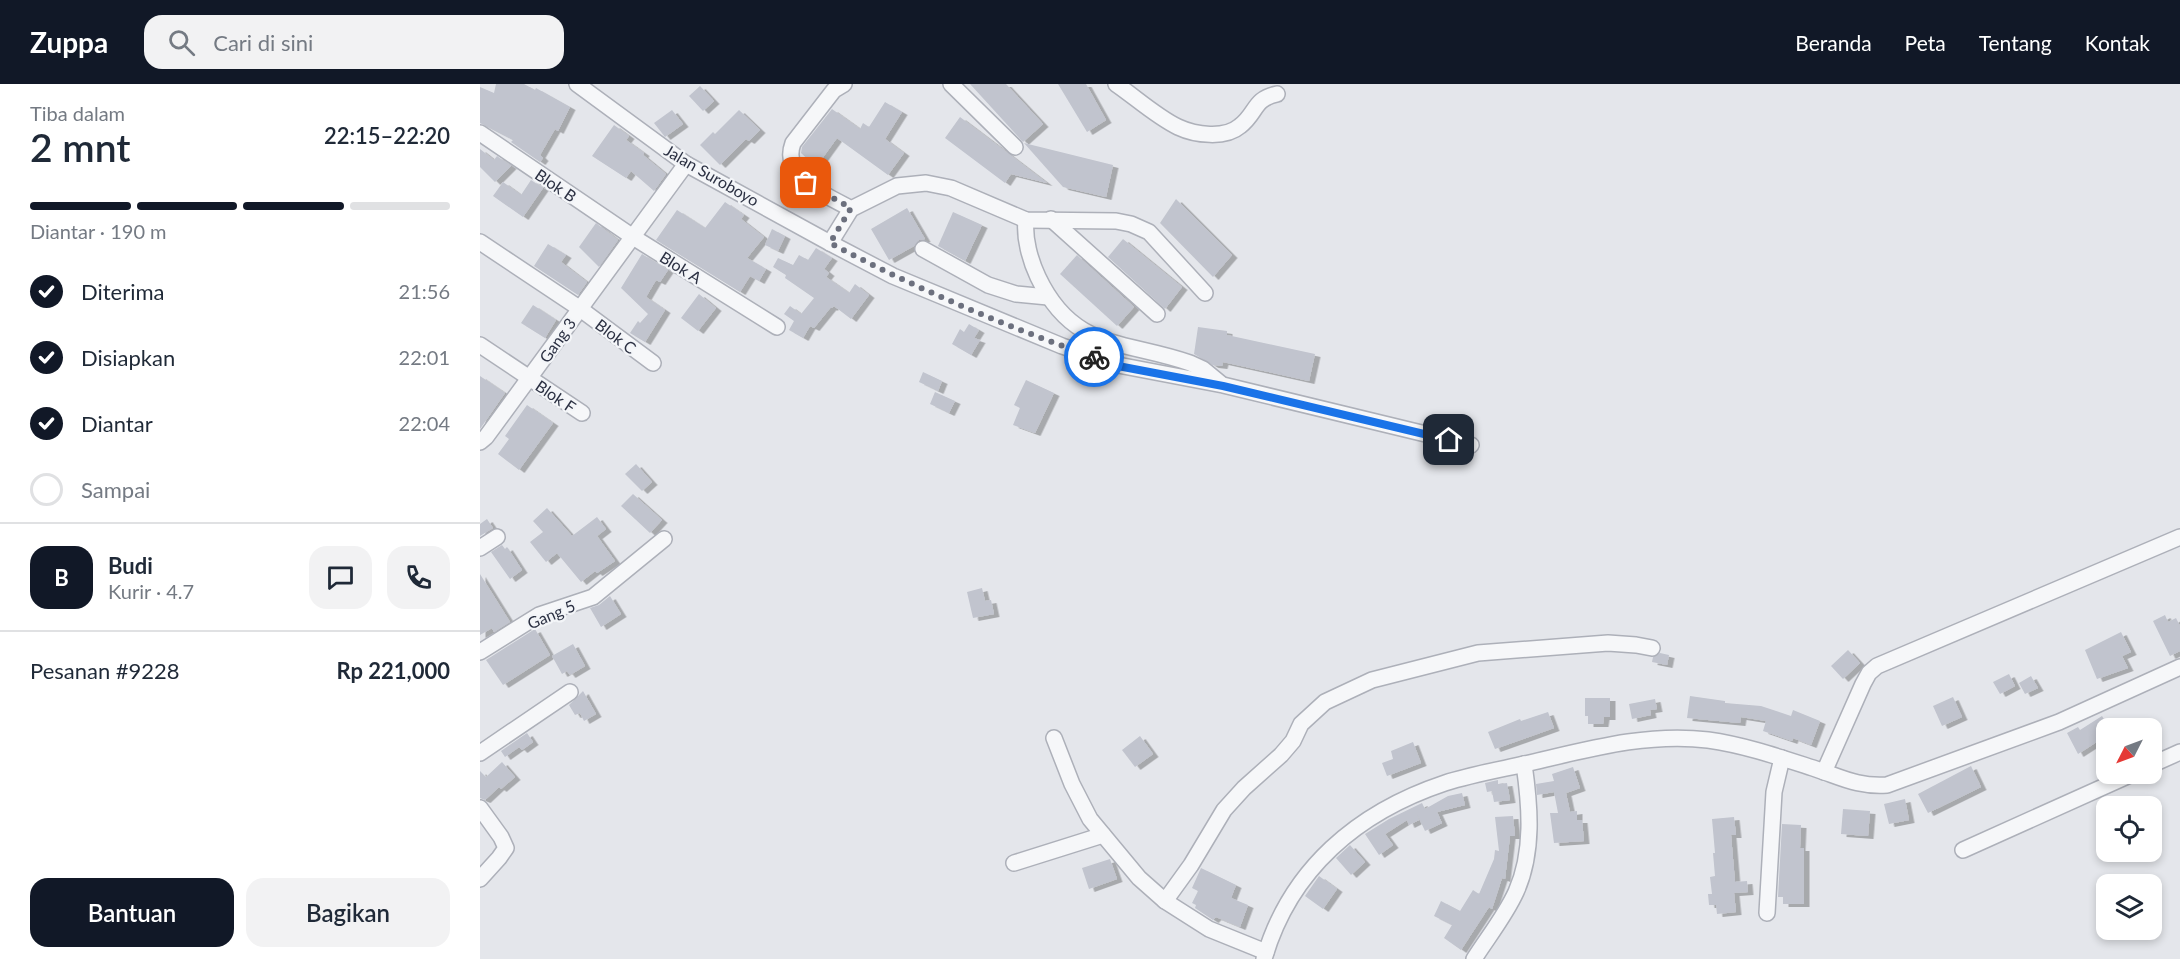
<!DOCTYPE html>
<html lang="id">
<meta charset="utf-8">
<style>
body{margin:0;font-family:Lato,sans-serif;background:#f2f2f3;color:#1f2937;height:100vh;display:flex;flex-direction:column;font-size:22px;white-space:nowrap}
*{box-sizing:border-box;margin:0}
p{font-size:20px;color:#747a83}
.icon{flex:none;width:33px;height:33px;fill:none;stroke:currentColor;stroke-width:2;stroke-linecap:round;stroke-linejoin:round}
.map{position:relative;flex:1;overflow:hidden}
.side{display:flex;flex-direction:column;background:#fff;width:480px}
.side>*{flex:none}
.needle{width:39px;rotate:228deg}
.fabs{position:absolute;left:1616px;top:634px;display:grid;gap:12px}
.fabs a{display:grid;place-items:center;width:66px;height:66px;border-radius:12px;background:#fff;box-shadow:0 3px 9px #0003;font-size:30px}
.pin{position:absolute;display:grid;place-items:center;width:51px;height:51px;color:#fff;margin:-26px;border-radius:12px;box-shadow:0 3px 9px #0006}
.courier{position:absolute;display:grid;place-items:center;width:60px;height:60px;margin:-30px;border:4px solid #1a73e8;border-radius:50%;background:#fff;color:#222;box-shadow:0 2px 8px #0007}
.summary em{font-style:normal;font-weight:600}
.summary div{display:flex;flex-direction:column-reverse}
.summary{display:flex;align-items:center;justify-content:space-between;height:102px;padding:0 30px}
h1{font-size:39px;font-weight:600;line-height:45px}
.bar{display:grid;grid-template-columns:repeat(4,1fr);gap:9px 6px;align-content:center;height:72px;padding:0 30px}
.bar i{height:8px;border-radius:4px;background:#e0e1e3}
.bar .active{background:#111827}
.bar p{grid-column:span 4}
.line{display:flex;align-items:center;gap:15px;padding:0 30px;border-top:2px solid #e0e1e3}
.line div{flex:1}
.round{display:grid;place-items:center;flex:none;width:63px;height:63px;border-radius:18px;background:#f2f2f3}
ol{padding:0 30px;list-style:none}
li{display:flex;align-items:center;gap:18px;height:66px}
li p{margin-inline-start:auto}
li .icon{padding:6px;border-radius:50%;background:#111827;color:#fff;stroke-width:4}
li:last-child{color:#747a83}
li i{width:33px;height:33px;border:3px solid #e0e1e3;border-radius:50%}
.cta{display:flex;gap:12px;margin-top:auto;padding:12px 30px}
.cta a{flex:1;height:69px;border-radius:18px;background:#111827;color:#fff;font-size:24px;font-weight:600;line-height:69px;text-align:center}
.cta a+a{background:#f2f2f3;color:#1f2937}
header{display:flex;align-items:center;gap:36px;box-sizing:border-box;height:84px;padding:0 30px;background:#111827;color:#fff}
header strong{font-size:28px}
nav{display:flex;gap:33px;margin-inline-start:auto;font-size:21px}
.search{width:420px;height:54px;background:#f2f2f3;display:flex;align-items:center;gap:15px;box-sizing:border-box;padding:0 21px;border-radius:18px;color:#747a83;font-size:22px}
main{display:flex;flex:1;min-height:0}
.map>svg:first-child{display:block}
.building{fill:#c1c4ce;filter:url(#shadow)}
.lines{fill:none;stroke-linecap:round;stroke-linejoin:round}
.minor-casing{stroke:#adb0b9;stroke-width:18}
.minor{stroke:#f6f7f9;stroke-width:15}
.done{stroke:#6c707e;stroke-width:6;stroke-dasharray:0 10.8}
.route{stroke:#1a73e8;stroke-width:8}
.labels{text-anchor:middle;dominant-baseline:central;stroke-width:4.5;stroke-linejoin:round;paint-order:stroke}
.street-label{font-size:16px;fill:#2c3143;stroke:#f3f5f8}
</style>
<header>
<strong>Zuppa</strong>
<div class="search"><svg class="icon" aria-label="search" viewBox="0 0 24 24"><circle cx="10" cy="10" r="6"/><path d="M15 15l6 6"/></svg>Cari di sini</div>
<nav><a>Beranda</a><a>Peta</a><a>Tentang</a><a>Kontak</a></nav>
</header>
<main>
<section class="side">
<div class="summary"><div><h1>2 mnt</h1><p>Tiba dalam</p></div><em>22:15–22:20</em></div>
<div class="bar"><i class="active"></i><i class="active"></i><i class="active"></i><i></i><p>Diantar · 190 m</p></div>
<ol>
<li><svg class="icon" aria-label="check" viewBox="0 0 24 24"><path d="M5 12l5 5 9-10"/></svg>Diterima<p>21:56</p></li>
<li><svg class="icon" aria-label="check" viewBox="0 0 24 24"><path d="M5 12l5 5 9-10"/></svg>Disiapkan<p>22:01</p></li>
<li><svg class="icon" aria-label="check" viewBox="0 0 24 24"><path d="M5 12l5 5 9-10"/></svg>Diantar<p>22:04</p></li>
<li><i></i>Sampai</li>
</ol>
<div class="line" style="height:108px"><b class="round" style="background:#111827;color:#fff">B</b><div><b>Budi</b><p>Kurir · 4.7</p></div><a class="round"><svg class="icon" aria-label="chat" viewBox="0 0 24 24"><path d="M4 5h16v11H9l-5 4z"/></svg></a><a class="round"><svg class="icon" aria-label="phone" viewBox="0 0 24 24"><path d="M5 4h4l2 5-3 2q2 4 5 5l2-3 5 2v4C11 20 4 13 5 4z"/></svg></a></div>
<div class="line" style="height:78px"><div>Pesanan #9228</div><b>Rp 221,000</b></div>
<div class="cta"><a>Bantuan</a><a>Bagikan</a></div>
</section>
<div class="map">
<svg width="1700" height="875" viewBox="0 0 1700 875">
<defs>
<filter id="shadow"><feDropShadow dx="5.5" dy="3" stdDeviation="0" flood-color="#0004"/></filter>
</defs>
<rect width="100%" height="100%" fill="#e4e6eb"/>
<g class="building">
<path d="M 16,0 L 44,0 L 55,6 L 56,4 L 90,23 L 78,47 L 75,45 L 60,71 L 63,74 L 60,78 L 31,58 L 33,56 L 0,39 L 0,3 L 14,9 Z"/>
<path d="M 490,0 L 526,0 L 563,40 L 543,58 Z"/>
<path d="M 578,0 L 606,0 L 626,36 L 607,48 Z"/>
<path d="M 220,2 L 234,17 L 223,27 L 209,12 Z"/>
<path d="M 405,18 L 422,28 L 405,55 L 424,69 L 408,91 L 357,54 L 336,83 L 321,69 L 322,63 L 352,25 L 380,45 L 383,39 L 389,43 Z"/>
<path d="M 192,26 L 203,40 L 185,53 L 174,39 Z"/>
<path d="M 259,26 L 280,46 L 269,57 L 266,55 L 240,81 L 220,61 L 233,48 L 235,50 Z"/>
<path d="M 480,33 L 529,70 L 567,99 L 531,90 L 525,99 L 465,54 Z"/>
<path d="M 134,41 L 149,52 L 146,56 L 164,69 L 163,71 L 186,90 L 174,107 L 151,87 L 146,94 L 112,72 Z"/>
<path d="M 544,59 L 633,81 L 626,113 L 583,103 Z"/>
<path d="M 0,65 L 14,76 L 17,72 L 31,82 L 15,98 L 0,83 Z"/>
<path d="M 51,96 L 63,104 L 43,133 L 13,112 L 23,98 L 41,111 Z"/>
<path d="M 696,115 L 752,171 L 733,193 L 680,139 Z"/>
<path d="M 245,118 L 264,131 L 261,135 L 284,153 L 267,174 L 286,185 L 279,197 L 270,192 L 260,208 L 176,156 L 197,126 L 225,144 Z"/>
<path d="M 427,124 L 445,155 L 439,156 L 434,162 L 409,176 L 391,145 Z"/>
<path d="M 473,128 L 502,141 L 485,177 L 458,162 Z"/>
<path d="M 116,139 L 138,156 L 119,183 L 99,163 Z"/>
<path d="M 292,145 L 305,152 L 298,167 L 285,161 Z"/>
<path d="M 643,155 L 702,203 L 685,225 L 628,173 Z"/>
<path d="M 68,160 L 86,171 L 81,178 L 107,198 L 98,211 L 54,182 Z"/>
<path d="M 336,164 L 352,174 L 344,185 L 349,189 L 346,193 L 369,209 L 375,200 L 389,211 L 371,235 L 354,222 L 352,224 L 351,223 L 334,244 L 330,242 L 323,254 L 309,246 L 314,237 L 304,230 L 310,222 L 321,230 L 334,214 L 305,194 L 306,191 L 293,183 L 298,174 L 313,181 L 319,171 L 328,176 Z"/>
<path d="M 162,170 L 188,186 L 180,198 L 176,196 L 166,213 L 185,226 L 165,258 L 150,249 L 158,237 L 160,239 L 168,230 L 141,204 Z"/>
<path d="M 597,171 L 654,223 L 637,242 L 580,190 Z"/>
<path d="M 219,210 L 236,224 L 218,247 L 201,234 Z"/>
<path d="M 53,221 L 76,236 L 65,254 L 41,239 Z"/>
<path d="M 489,240 L 499,246 L 494,254 L 500,256 L 491,271 L 472,260 L 480,245 L 484,248 Z"/>
<path d="M 718,243 L 747,247 L 747,251 L 835,270 L 829,297 L 743,278 L 742,282 L 733,281 L 714,270 Z"/>
<path d="M 443,288 L 462,297 L 458,307 L 439,298 Z"/>
<path d="M 0,292 L 25,309 L 0,345 Z"/>
<path d="M 546,296 L 574,309 L 555,349 L 533,341 L 540,324 L 534,321 Z"/>
<path d="M 455,308 L 475,317 L 469,329 L 450,320 Z"/>
<path d="M 47,321 L 73,339 L 39,386 L 18,370 L 29,355 L 25,352 Z"/>
<path d="M 156,380 L 172,398 L 162,407 L 145,390 Z"/>
<path d="M 153,410 L 182,436 L 170,449 L 141,422 Z"/>
<path d="M 67,424 L 92,452 L 117,433 L 126,445 L 117,452 L 135,477 L 117,489 L 115,487 L 101,498 L 77,469 L 66,478 L 50,458 L 63,448 L 53,437 Z"/>
<path d="M 7,435 L 13,444 L 0,452 L 0,440 Z"/>
<path d="M 22,461 L 25,465 L 27,463 L 42,486 L 30,495 L 11,468 Z"/>
<path d="M 0,490 L 30,538 L 14,548 L 12,544 L 0,551 Z"/>
<path d="M 502,504 L 505,517 L 511,516 L 514,530 L 493,534 L 487,508 Z"/>
<path d="M 130,512 L 141,530 L 121,543 L 110,524 L 119,521 Z"/>
<path d="M 1685,531 L 1688,538 L 1696,534 L 1700,542 L 1700,567 L 1690,572 L 1673,537 Z"/>
<path d="M 55,545 L 70,571 L 23,601 L 6,576 Z"/>
<path d="M 1641,548 L 1651,568 L 1642,572 L 1648,584 L 1617,595 L 1605,566 Z"/>
<path d="M 93,560 L 105,582 L 90,591 L 87,587 L 82,590 L 72,572 Z"/>
<path d="M 1368,566 L 1380,579 L 1363,595 L 1351,582 Z"/>
<path d="M 1180,569 L 1189,571 L 1187,581 L 1172,578 L 1173,573 Z"/>
<path d="M 1529,590 L 1535,602 L 1520,610 L 1513,598 Z"/>
<path d="M 1551,592 L 1558,604 L 1545,610 L 1539,599 Z"/>
<path d="M 103,607 L 116,630 L 104,637 L 100,629 L 95,631 L 89,621 Z"/>
<path d="M 1210,612 L 1245,617 L 1245,619 L 1281,622 L 1311,632 L 1313,626 L 1340,637 L 1331,661 L 1313,654 L 1312,657 L 1283,647 L 1286,637 L 1261,633 L 1260,639 L 1207,634 Z"/>
<path d="M 1473,613 L 1482,633 L 1462,642 L 1453,622 Z"/>
<path d="M 1105,614 L 1130,614 L 1130,633 L 1124,633 L 1123,640 L 1108,640 L 1108,632 L 1105,632 Z"/>
<path d="M 1175,615 L 1177,625 L 1170,626 L 1171,631 L 1152,635 L 1149,620 Z"/>
<path d="M 1068,628 L 1074,644 L 1015,665 L 1008,648 L 1040,635 L 1041,637 Z"/>
<path d="M 1622,632 L 1630,645 L 1626,645 L 1626,652 L 1598,670 L 1587,649 L 1598,643 L 1600,646 Z"/>
<path d="M 47,649 L 53,658 L 42,666 L 39,663 L 25,673 L 21,667 Z"/>
<path d="M 660,652 L 673,670 L 655,683 L 642,666 Z"/>
<path d="M 933,658 L 941,679 L 907,692 L 902,679 L 913,675 L 911,667 Z"/>
<path d="M 22,678 L 35,693 L 21,705 L 19,703 L 5,716 L 0,714 L 0,687 L 6,693 Z"/>
<path d="M 1491,682 L 1501,703 L 1448,729 L 1438,710 Z"/>
<path d="M 1093,683 L 1100,704 L 1086,709 L 1090,728 L 1097,727 L 1097,736 L 1102,736 L 1104,757 L 1074,759 L 1070,729 L 1078,729 L 1074,708 L 1057,711 L 1056,700 L 1074,697 L 1072,690 Z"/>
<path d="M 1018,696 L 1018,700 L 1027,699 L 1030,716 L 1014,718 L 1012,707 L 1007,708 L 1005,699 Z"/>
<path d="M 982,709 L 985,721 L 957,728 L 962,739 L 945,747 L 937,730 L 939,736 L 929,741 L 927,736 L 905,750 L 913,761 L 899,771 L 885,750 L 909,735 L 942,719 L 945,725 L 968,712 Z"/>
<path d="M 1425,715 L 1429,736 L 1409,740 L 1404,720 Z"/>
<path d="M 1363,725 L 1390,727 L 1388,752 L 1361,750 Z"/>
<path d="M 1033,732 L 1035,752 L 1030,752 L 1025,795 L 1022,794 L 1012,825 L 1009,823 L 981,866 L 964,854 L 972,841 L 954,832 L 961,817 L 980,827 L 993,806 L 999,810 L 1014,775 L 1015,766 L 1019,767 L 1015,733 Z"/>
<path d="M 1254,733 L 1256,751 L 1251,751 L 1255,798 L 1267,797 L 1268,808 L 1254,809 L 1256,828 L 1237,830 L 1236,821 L 1229,821 L 1228,810 L 1232,810 L 1230,793 L 1235,792 L 1233,769 L 1235,769 L 1232,735 Z"/>
<path d="M 1302,740 L 1321,741 L 1320,764 L 1324,764 L 1324,820 L 1303,820 L 1303,813 L 1298,813 Z"/>
<path d="M 870,761 L 885,778 L 871,791 L 856,774 Z"/>
<path d="M 630,775 L 637,795 L 609,805 L 602,784 Z"/>
<path d="M 721,784 L 756,801 L 751,814 L 768,821 L 760,843 L 736,833 L 733,836 L 715,824 L 716,821 L 712,819 L 718,807 L 712,804 Z"/>
<path d="M 839,792 L 857,805 L 843,825 L 825,812 Z"/>
</g>
<g class="lines">
<g class="minor-casing">
<g id="minor">
<path d="M 97,0 L 206,80 L 350,159 L 413,192 L 582,262 L 638,281 L 743,301 L 991,361"/>
<path d="M 364,0 L 354,6 L 313,59 C 300,94 347,111 371,125"/>
<path d="M 471,0 L 535,63"/>
<path d="M 636,0 C 655,13 677,33 698,43 C 715,51 745,55 760,42 C 777,29 773,15 797,10"/>
<path d="M 0,49 L 153,153 L 297,243"/>
<path d="M 571,135 L 677,230"/>
<path d="M 546,136 C 544,154 550,176 558,193 C 593,267 644,256 710,279 L 723,285 L 740,299"/>
<path d="M 0,158 L 99,224 L 173,279"/>
<path d="M 350,159 L 371,125 L 417,102 L 446,99 L 471,104 L 546,136 L 636,137 L 651,140 L 669,148 L 725,209"/>
<path d="M 443,165 L 508,201 L 536,210 L 568,213"/>
<path d="M 0,261 L 102,329"/>
<path d="M 0,358 L 6,353 L 206,80"/>
<path d="M 0,464 L 17,453"/>
<path d="M 0,568 L 59,531 L 113,513 L 184,455"/>
<path d="M 574,654 L 592,700 L 610,735 L 659,794 L 685,817 L 729,845 L 786,868"/>
<path d="M 0,669 L 90,608"/>
<path d="M 1671,681 L 1700,668"/>
<path d="M 1344,688 L 1383,600 L 1389,589 L 1397,582 L 1700,453"/>
<path d="M 0,724 L 21,753 L 26,764 L 19,774 L 0,795"/>
<path d="M 1483,766 L 1652,690"/>
<path d="M 534,779 L 623,751"/>
<path d="M 685,817 L 711,781 L 744,726 L 764,704 L 801,671 L 813,657 L 821,640 L 845,618 L 892,596 L 998,569 L 1128,559 L 1156,561 L 1172,564"/>
<path d="M 1287,829 L 1294,708 L 1302,674"/>
<path d="M 784,875 C 810,785 878,728 965,699 C 996,689 1030,684 1062,676 C 1117,663 1172,649 1228,656 C 1264,661 1299,673 1333,684 C 1361,693 1377,703 1407,701 L 1579,638 L 1700,583"/>
<path d="M 994,875 C 1008,853 1025,832 1036,808 C 1054,768 1050,722 1044,680"/>
</g>
</g>
<use href="#minor" class="minor"/>
</g>
<g class="lines">
<path class="done" d="M 326,99 L 371,124 L 350,159 C 435,204 524,242 614,273"/>
<path class="route" d="M 614,273 L 638,282 L 743,302 L 969,356"/>
</g>
<g class="labels">
<g class="street-label">
<text transform="translate(232 91) rotate(30)">Jalan Suroboyo</text>
<text transform="translate(76 101) rotate(34)">Blok B</text>
<text transform="translate(201 183) rotate(32)">Blok A</text>
<text transform="translate(136 252) rotate(37)">Blok C</text>
<text transform="translate(77 256) rotate(-55)">Gang 3</text>
<text transform="translate(76 312) rotate(34)">Blok F</text>
<text transform="translate(71 530) rotate(-23)">Gang 5</text>
</g>
</g>
</svg>
<div class="fabs">
<a><svg class="needle" viewBox="-14 -14 28 28"><path d="M0-13l5 13h-10z" fill="#e53935"/><path d="M0 13l5-13h-10z" fill="#747a83"/></svg></a>
<a><svg class="icon" aria-label="locate" viewBox="0 0 24 24"><circle cx="12" cy="12" r="6"/><path d="M12 2v4M12 18v4M2 12h4M18 12h4"/></svg></a>
<a><svg class="icon" aria-label="layers" viewBox="0 0 24 24"><path d="M12 4l9 5-9 5-9-5zM3 14l9 5 9-5"/></svg></a>
</div>
<div class="pin" style="left:326px;top:99px;background:#ea580c"><svg class="icon" aria-label="bag" viewBox="0 0 24 24"><path d="M5 8h14l-1 12H6zM9 8a3 3 0 0 1 6 0"/></svg></div>
<div class="pin" style="left:969px;top:356px;background:#1f2937"><svg class="icon" aria-label="home" viewBox="0 0 24 24"><path d="M3 11l9-7 9 7M6 9v11h12V9"/></svg></div>
<div class="courier" style="left:614px;top:273px"><svg class="icon" aria-label="bike" viewBox="0 0 24 24"><circle cx="6" cy="16" r="4"/><circle cx="18" cy="16" r="4"/><path d="M6 16l4-8h5l3 8M10 8l3 8H6M13 5h3"/></svg></div>
</div>
</main>
